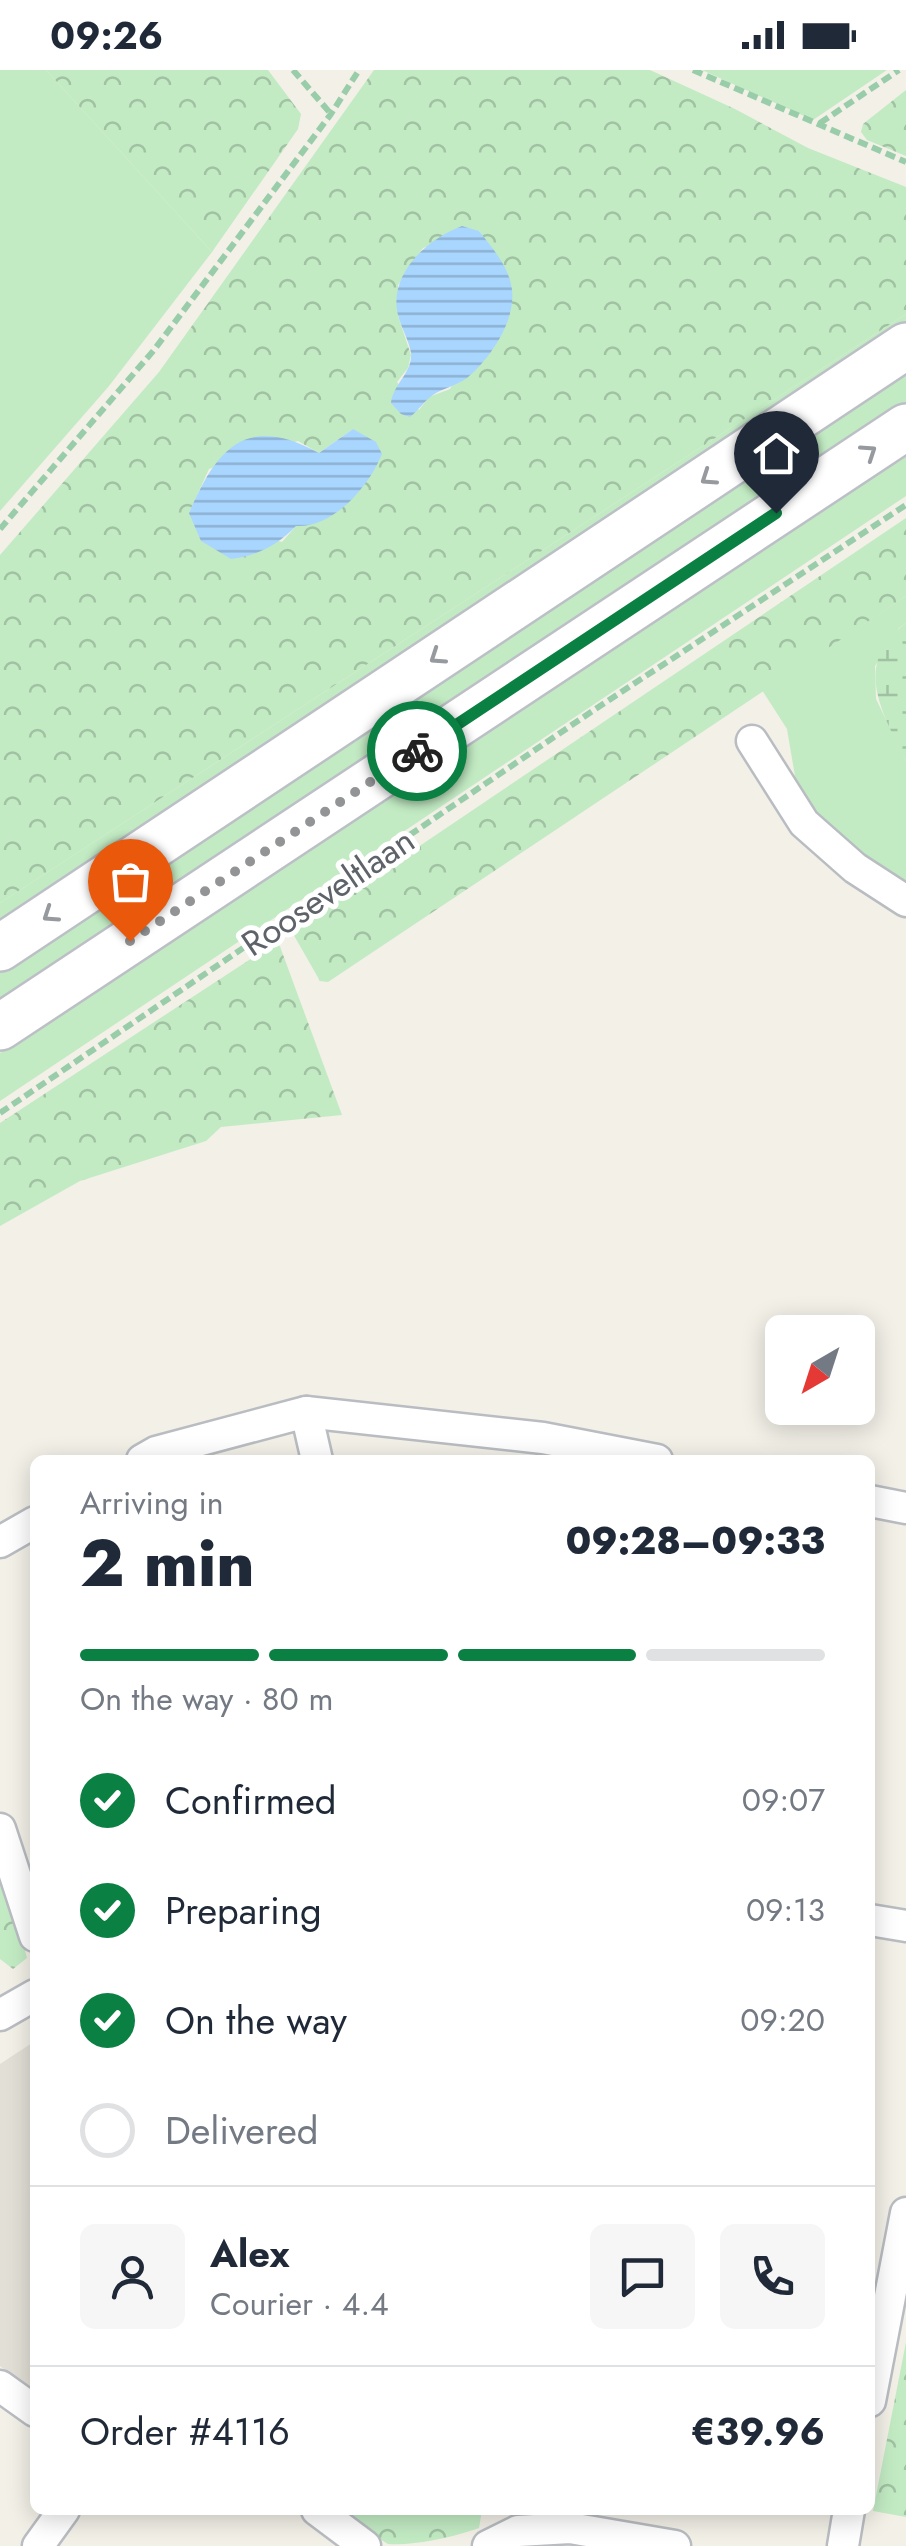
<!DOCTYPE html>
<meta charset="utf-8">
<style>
body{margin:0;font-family:Jost,sans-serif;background:#f6f6f7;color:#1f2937;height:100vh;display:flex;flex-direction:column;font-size:38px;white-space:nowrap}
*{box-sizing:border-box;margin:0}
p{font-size:32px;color:#747a83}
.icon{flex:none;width:55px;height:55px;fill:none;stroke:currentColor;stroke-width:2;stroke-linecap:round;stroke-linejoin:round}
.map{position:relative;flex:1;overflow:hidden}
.panel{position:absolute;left:30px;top:1385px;width:845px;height:1060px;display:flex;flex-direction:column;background:#fff;border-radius:15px;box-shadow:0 5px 25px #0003}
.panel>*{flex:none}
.needle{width:65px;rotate:219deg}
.tools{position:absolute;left:765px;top:1245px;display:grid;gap:20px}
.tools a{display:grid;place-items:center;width:110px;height:110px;border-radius:15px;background:#fff;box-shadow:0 5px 25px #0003;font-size:50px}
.pin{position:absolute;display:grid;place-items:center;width:85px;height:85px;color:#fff;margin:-102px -42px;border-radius:50% 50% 50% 0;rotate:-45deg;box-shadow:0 0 10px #0007}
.pin .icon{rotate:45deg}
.courier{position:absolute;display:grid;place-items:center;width:100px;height:100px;margin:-50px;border:8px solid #0b8043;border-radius:50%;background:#fff;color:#222;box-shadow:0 2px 12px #0007}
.summary em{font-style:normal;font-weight:800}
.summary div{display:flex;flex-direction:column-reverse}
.summary{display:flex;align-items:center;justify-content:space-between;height:170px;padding:0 50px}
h1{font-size:65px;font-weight:800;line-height:75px}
.bar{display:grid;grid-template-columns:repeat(4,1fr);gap:15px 10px;align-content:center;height:120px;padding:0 50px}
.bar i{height:12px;border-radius:8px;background:#e0e1e3}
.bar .current{background:#0b8043}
.bar p{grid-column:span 4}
.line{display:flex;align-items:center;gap:25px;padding:0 50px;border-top:2px solid #e0e1e3}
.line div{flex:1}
.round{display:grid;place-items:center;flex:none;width:105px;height:105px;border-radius:15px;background:#f6f6f7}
ol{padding:0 50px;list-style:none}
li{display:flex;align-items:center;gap:30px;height:110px}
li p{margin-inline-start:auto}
li .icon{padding:10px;border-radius:50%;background:#0b8043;color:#fff;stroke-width:4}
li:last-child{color:#747a83}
li i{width:55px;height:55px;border:5px solid #e0e1e3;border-radius:50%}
.status{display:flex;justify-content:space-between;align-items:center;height:70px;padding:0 50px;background:#fff;direction:ltr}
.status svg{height:28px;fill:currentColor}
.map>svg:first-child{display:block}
.education{fill:#e2dfd6}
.green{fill:#c2ebc3}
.forest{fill:url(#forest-crowns);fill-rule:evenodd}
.wetland{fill:url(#wetland-marsh)}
.water{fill:url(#water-rules)}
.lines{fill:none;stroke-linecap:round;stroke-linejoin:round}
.minor-casing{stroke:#b9bcc1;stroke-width:35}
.secondary-casing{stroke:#bcbfc6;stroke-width:50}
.path{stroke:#99cdaa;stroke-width:6;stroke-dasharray:10 5;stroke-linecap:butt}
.minor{stroke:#fff;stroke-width:30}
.secondary{stroke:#fff;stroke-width:45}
.oneway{stroke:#96999e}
.done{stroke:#929495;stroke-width:10;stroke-dasharray:0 18}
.route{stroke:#0b8043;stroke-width:12}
.labels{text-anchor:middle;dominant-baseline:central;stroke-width:10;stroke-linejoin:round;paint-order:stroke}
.street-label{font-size:35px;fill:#5e6269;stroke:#fff}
</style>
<div class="status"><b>09:26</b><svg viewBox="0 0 49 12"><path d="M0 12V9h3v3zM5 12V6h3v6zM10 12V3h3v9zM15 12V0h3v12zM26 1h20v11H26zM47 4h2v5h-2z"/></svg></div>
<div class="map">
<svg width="906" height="2476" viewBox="0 0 906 2476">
<defs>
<pattern id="forest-crowns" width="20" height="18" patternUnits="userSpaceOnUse" patternTransform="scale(2.5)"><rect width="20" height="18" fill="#c2ebc3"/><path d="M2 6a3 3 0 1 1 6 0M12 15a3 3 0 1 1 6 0" fill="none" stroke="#a1c2a2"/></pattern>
<pattern id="wetland-marsh" width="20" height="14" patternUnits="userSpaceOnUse" patternTransform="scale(2.5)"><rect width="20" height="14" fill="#c2ebc3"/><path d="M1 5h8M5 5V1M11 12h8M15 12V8" fill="none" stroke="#a1c2a2"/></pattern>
<pattern id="water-rules" width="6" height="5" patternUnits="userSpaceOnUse" patternTransform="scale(2.5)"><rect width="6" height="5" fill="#a9d6ff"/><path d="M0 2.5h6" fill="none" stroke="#8db1d2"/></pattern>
</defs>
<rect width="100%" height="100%" fill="#f2f0e7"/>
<path class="education" d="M 35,1971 L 35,2322 L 0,2296 L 0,1994 Z"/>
<g class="green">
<path d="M 0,0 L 46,0 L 212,182 L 109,316 L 0,441 Z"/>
<path d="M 702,0 L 887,0 L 813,50 Z"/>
<path d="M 906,244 L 906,253 L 0,854 L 0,833 Z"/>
<path d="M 906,298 L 906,336 L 0,937 L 0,900 Z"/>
<path d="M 906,382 L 906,426 L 0,1031 L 0,983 Z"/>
<path d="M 906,526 L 906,553 L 899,558 L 875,596 L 876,629 L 906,691 L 906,815 L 843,774 L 814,741 L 796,712 L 787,659 L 762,620 Z"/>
</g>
<g class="forest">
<path d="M 46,0 L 268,0 L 301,44 L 298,59 L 212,182 Z"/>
<path d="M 374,0 L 650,0 L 735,39 L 808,78 L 906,117 L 906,244 L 0,833 L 0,485 L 159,302 ZM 479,161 L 507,203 L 450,319 L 429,327 L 419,340 L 397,312 L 408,298 L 411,285 L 398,246 L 398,215 L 423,178 ZM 353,359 L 296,456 L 282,472 L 189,443 L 209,399 L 298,371 L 319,383 Z"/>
<path d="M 906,20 L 906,86 L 867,70 L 861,62 L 863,54 Z"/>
<path d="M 906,448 L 906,526 L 328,912 L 320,911 L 292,862 Z"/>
<path d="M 278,871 L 342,1045 L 221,1057 L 206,1071 L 80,1111 L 0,1156 L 0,1053 Z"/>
<path d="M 0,1787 L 27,1888 L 13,1899 L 0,1889 Z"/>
<path d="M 906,2272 L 906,2447 L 873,2441 Z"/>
<path d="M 343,2440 L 482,2440 L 479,2458 C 454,2467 414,2476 388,2474 C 372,2465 357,2451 343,2440 Z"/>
</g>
<path class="wetland" d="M 906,553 L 906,691 C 883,644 851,593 906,553 Z"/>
<g class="water">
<path d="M 462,156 L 479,161 C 491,176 507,195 511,214 C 519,247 491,288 467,308 C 456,316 443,318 433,325 C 424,331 419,340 410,347 L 401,344 L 391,333 C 393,314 413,302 411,283 C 409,270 401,258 398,245 C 388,204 427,169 462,156 Z"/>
<path d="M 353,359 L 376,372 L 382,384 C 369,416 334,458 296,456 C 278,475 257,486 231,489 L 201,471 L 189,443 C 217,378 246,343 319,383 Z"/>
</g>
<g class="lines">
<g class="minor-casing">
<g id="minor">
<path d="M 752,671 L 804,753 L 855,798 L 906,831"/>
<path d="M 306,1342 L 317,1390"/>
<path d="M 142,1390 L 156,1382 L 306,1342 L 543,1368 L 657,1390"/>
<path d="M 870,1431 L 906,1438"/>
<path d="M 0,1472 L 35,1452"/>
<path d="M 0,1759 L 35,1866"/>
<path d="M 870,1850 L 906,1856"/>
<path d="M 0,1945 L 35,1925"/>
<path d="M 0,2316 L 35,2341"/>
<path d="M 870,2331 L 906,2143"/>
<path d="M 317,2440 L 365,2476"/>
<path d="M 38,2476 L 64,2440"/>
<path d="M 488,2476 L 518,2461 L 570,2458 L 675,2476"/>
<path d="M 843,2476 L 849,2440"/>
</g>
</g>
<g class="secondary-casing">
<g id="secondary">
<path d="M 0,878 L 906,276"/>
<path d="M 0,957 L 906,357"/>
</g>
</g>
<g class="path">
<path d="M 293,0 L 331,44"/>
<path d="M 693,0 L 906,92"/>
<path d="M 820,53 L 899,0"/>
<path d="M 0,459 L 154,280 L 331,44 L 359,0"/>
<path d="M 0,1043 L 591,642 L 906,435"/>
</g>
<use href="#minor" class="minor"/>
<use href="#secondary" class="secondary"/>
</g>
<defs><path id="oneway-chevron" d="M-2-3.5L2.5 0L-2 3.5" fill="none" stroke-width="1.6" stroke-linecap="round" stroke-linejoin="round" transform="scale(2.5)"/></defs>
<g class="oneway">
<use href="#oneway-chevron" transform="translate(869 382) rotate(-34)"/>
<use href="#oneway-chevron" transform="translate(708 408) rotate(146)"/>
<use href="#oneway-chevron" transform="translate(437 587) rotate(146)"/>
<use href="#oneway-chevron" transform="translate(50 845) rotate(146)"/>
</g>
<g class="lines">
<path class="done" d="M 130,871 L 417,681"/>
<path class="route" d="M 417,681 L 776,443"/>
</g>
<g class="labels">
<g class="street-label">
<text transform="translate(328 822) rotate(-34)">Rooseveltlaan</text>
</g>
</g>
</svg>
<div class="tools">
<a><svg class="needle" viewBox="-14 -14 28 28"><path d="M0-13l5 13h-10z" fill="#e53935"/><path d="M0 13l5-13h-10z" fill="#747a83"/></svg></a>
</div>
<div class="pin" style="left:130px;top:871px;background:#ea580c"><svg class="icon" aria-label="bag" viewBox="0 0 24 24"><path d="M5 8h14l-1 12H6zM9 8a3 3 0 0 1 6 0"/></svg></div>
<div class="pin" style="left:776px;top:443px;background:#1f2937"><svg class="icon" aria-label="home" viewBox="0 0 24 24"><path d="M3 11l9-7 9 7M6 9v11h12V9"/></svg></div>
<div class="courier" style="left:417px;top:681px"><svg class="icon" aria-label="bike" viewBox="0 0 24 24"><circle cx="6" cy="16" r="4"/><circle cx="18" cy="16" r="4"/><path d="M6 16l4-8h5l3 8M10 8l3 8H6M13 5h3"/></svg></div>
<section class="panel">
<div class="summary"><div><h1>2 min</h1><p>Arriving in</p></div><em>09:28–09:33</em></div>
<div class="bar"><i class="current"></i><i class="current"></i><i class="current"></i><i></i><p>On the way · 80 m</p></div>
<ol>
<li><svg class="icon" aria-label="check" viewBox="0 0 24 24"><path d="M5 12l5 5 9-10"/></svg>Confirmed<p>09:07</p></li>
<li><svg class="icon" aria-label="check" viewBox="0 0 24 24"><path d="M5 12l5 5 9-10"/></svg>Preparing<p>09:13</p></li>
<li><svg class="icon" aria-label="check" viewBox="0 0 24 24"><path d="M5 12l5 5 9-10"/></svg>On the way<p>09:20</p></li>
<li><i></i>Delivered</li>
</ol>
<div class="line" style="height:180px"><a class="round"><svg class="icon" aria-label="person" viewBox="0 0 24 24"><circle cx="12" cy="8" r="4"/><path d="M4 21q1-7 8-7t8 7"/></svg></a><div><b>Alex</b><p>Courier · 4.4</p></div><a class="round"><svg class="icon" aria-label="chat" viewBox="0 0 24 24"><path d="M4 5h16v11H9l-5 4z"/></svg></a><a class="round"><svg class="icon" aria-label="phone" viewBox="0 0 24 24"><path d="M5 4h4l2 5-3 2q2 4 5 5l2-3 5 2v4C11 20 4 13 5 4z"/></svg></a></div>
<div class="line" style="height:130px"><div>Order #4116</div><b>€39.96</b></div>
</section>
</div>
